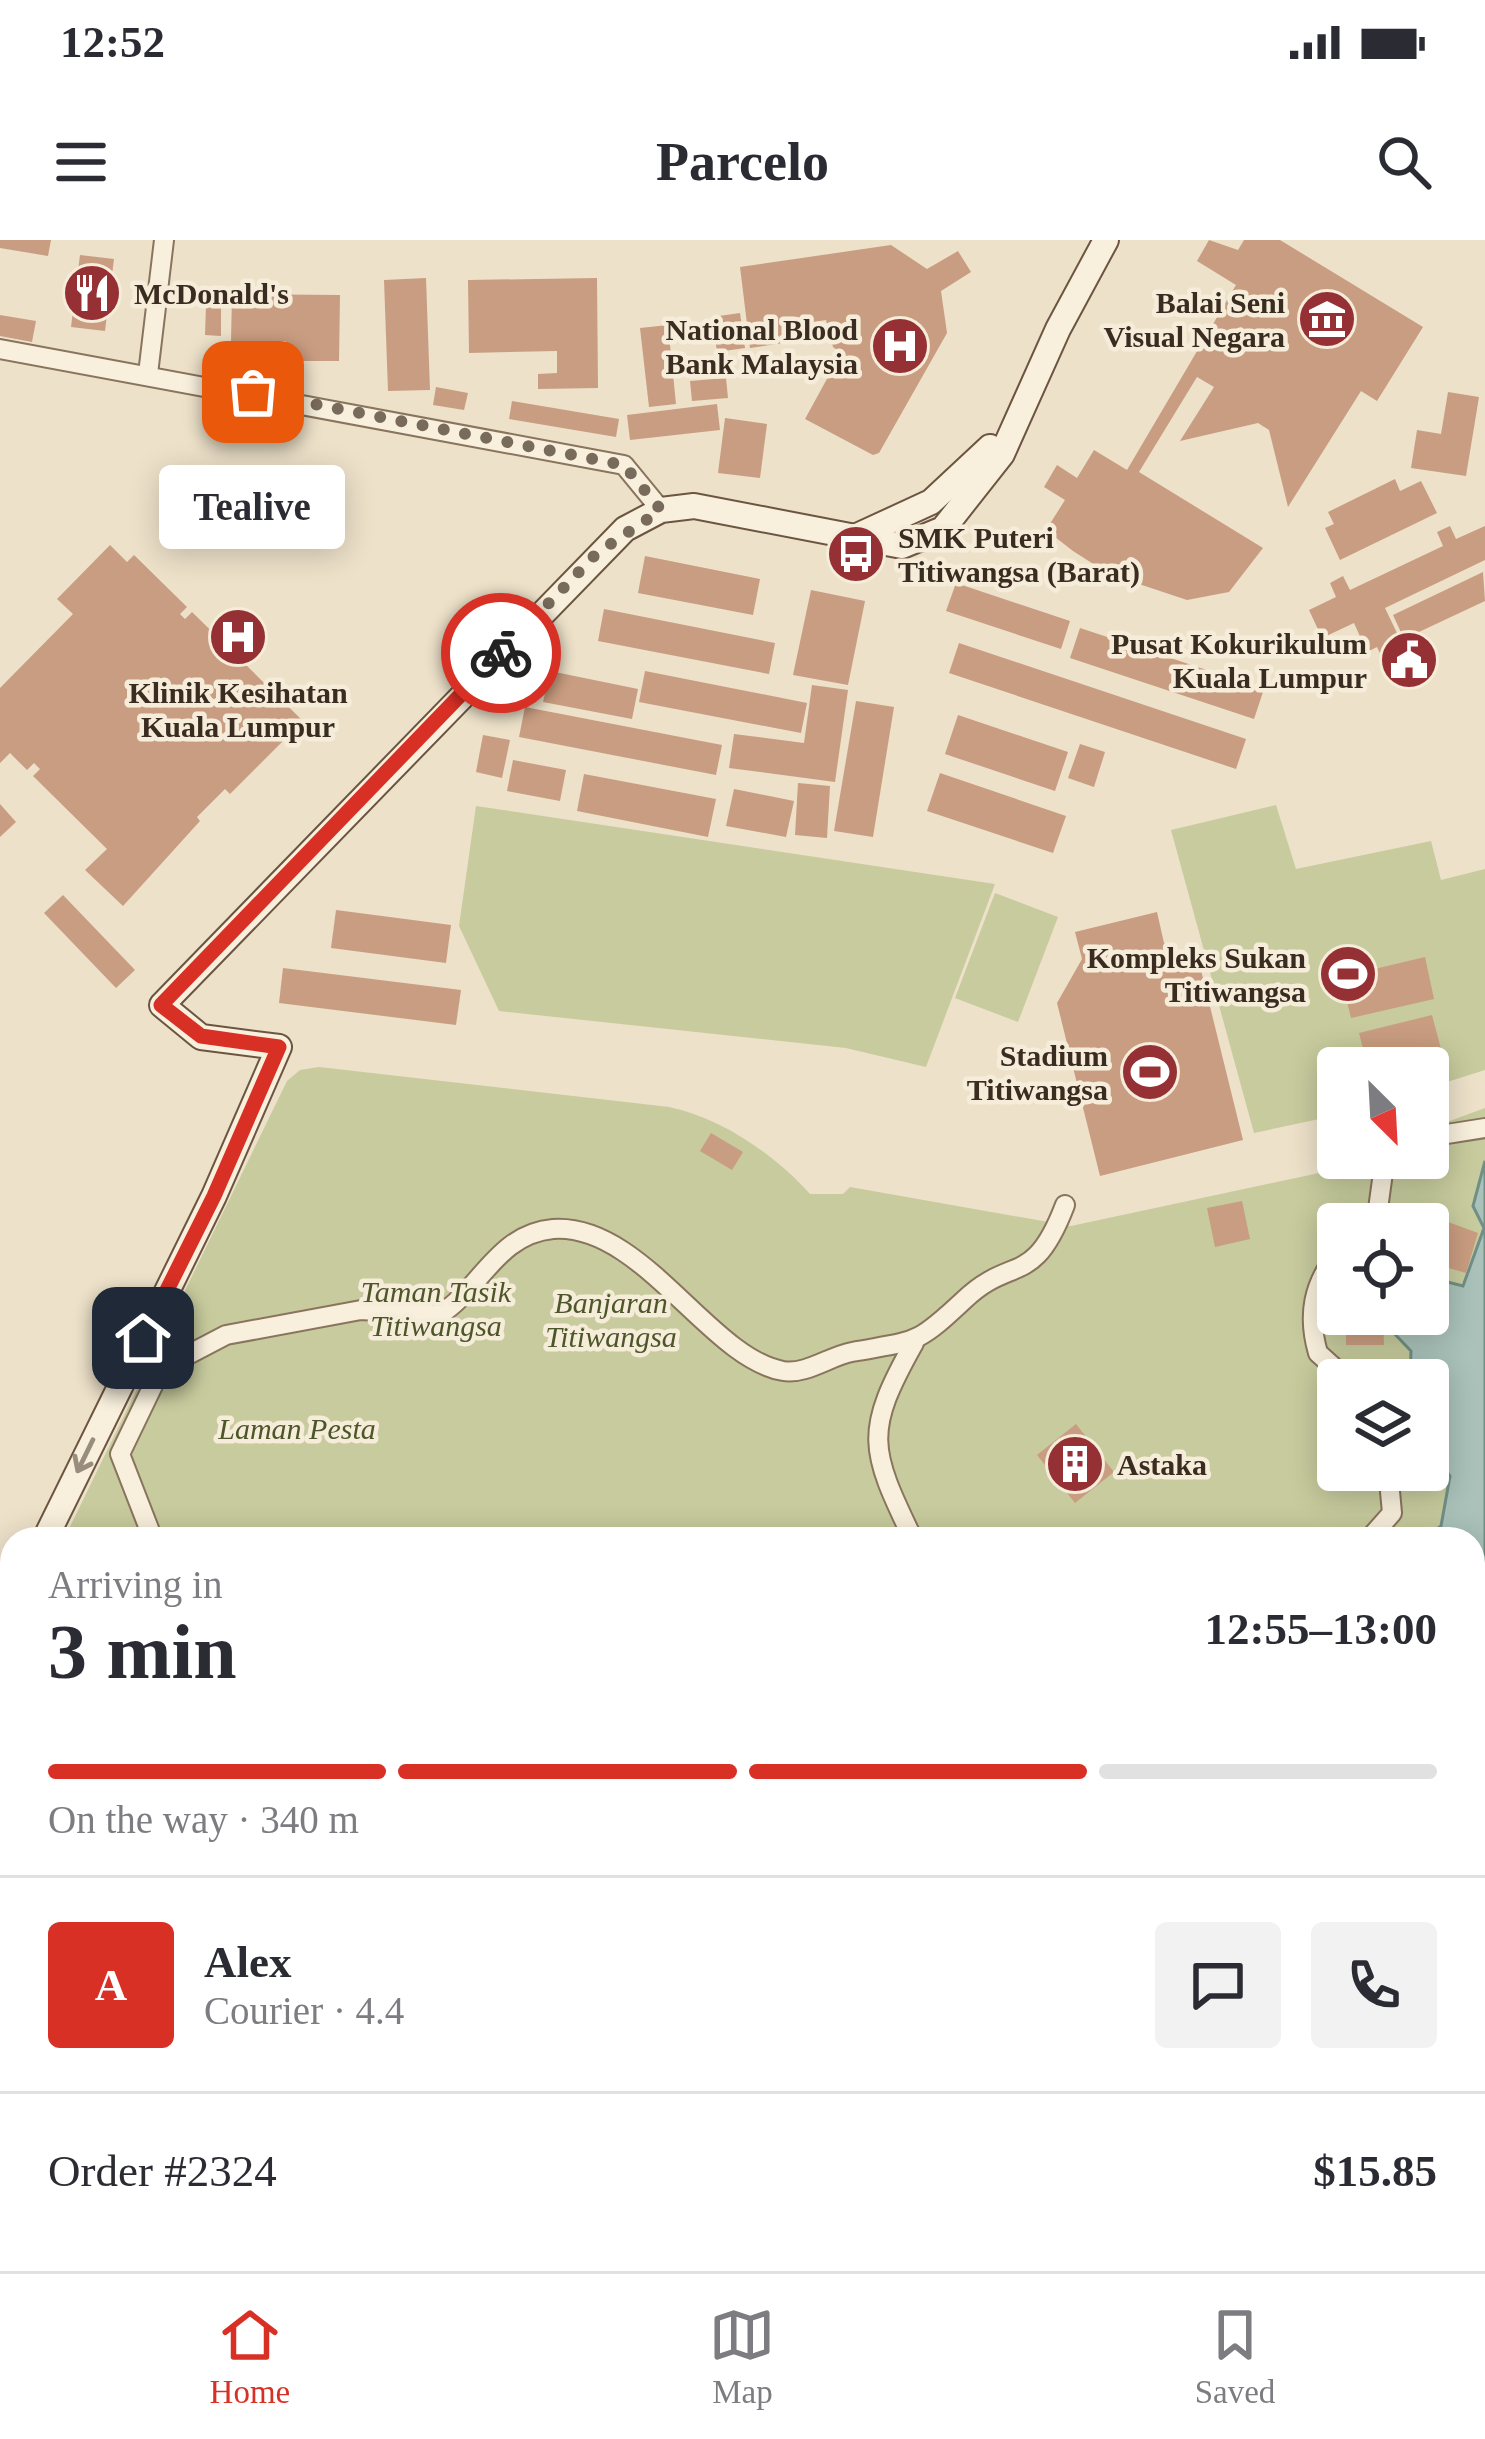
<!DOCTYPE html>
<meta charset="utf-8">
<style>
body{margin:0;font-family:"Times New Roman",serif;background:#f2f2f3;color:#2b2b33;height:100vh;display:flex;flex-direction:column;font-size:45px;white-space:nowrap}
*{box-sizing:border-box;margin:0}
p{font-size:39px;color:#7c7c81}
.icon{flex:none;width:66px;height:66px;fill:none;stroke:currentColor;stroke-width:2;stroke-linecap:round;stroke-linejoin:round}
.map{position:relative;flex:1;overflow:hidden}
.panel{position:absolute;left:0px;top:1287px;width:1485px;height:744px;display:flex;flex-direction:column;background:#fff;border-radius:36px 36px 0 0;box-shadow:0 6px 30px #0003}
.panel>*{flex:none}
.needle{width:78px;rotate:156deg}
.fabs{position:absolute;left:1317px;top:807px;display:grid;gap:24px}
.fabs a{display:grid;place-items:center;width:132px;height:132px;border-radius:12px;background:#fff;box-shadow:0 6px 30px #0003;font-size:60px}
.pin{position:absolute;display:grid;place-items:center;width:102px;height:102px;color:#fff;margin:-51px;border-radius:24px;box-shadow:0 6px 18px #0006}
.courier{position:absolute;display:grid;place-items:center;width:120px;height:120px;margin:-60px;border:9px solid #d93025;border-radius:50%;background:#fff;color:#222;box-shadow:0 3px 15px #0007}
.bubble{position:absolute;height:84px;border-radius:12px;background:#fff;box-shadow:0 6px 30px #0003;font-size:39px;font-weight:700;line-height:84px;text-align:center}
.summary em{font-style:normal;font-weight:700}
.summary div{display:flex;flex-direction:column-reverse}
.summary{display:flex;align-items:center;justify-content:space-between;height:204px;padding:0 48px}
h1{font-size:78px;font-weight:700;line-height:90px}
.bar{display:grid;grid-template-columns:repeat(4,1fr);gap:18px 12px;align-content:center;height:144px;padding:0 48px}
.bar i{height:15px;border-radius:9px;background:#e1e1e2}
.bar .selected{background:#d93025}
.bar p{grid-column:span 4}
.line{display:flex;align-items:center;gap:30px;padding:0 48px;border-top:3px solid #e1e1e2}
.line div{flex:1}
.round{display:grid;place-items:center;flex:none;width:126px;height:126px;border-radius:12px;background:#f2f2f3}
.status{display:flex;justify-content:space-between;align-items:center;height:84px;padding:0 60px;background:#fff;direction:ltr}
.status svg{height:33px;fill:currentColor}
header{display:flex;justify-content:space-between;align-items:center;height:156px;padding:0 48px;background:#fff;font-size:54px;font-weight:700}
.tabs{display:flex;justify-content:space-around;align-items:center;height:168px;border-top:3px solid #e1e1e2;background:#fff;font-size:33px;color:#7c7c81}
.tabs a{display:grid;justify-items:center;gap:6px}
.tabs .selected{color:#d93025}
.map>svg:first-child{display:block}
.green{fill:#c7cb9d;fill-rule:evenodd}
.sand{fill:#e7d5a8}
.water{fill:#aac2ba;stroke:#709087;stroke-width:3}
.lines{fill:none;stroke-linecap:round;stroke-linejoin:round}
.stream{stroke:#709087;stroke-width:6}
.building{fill:#c99d81}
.street-casing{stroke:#89745e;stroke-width:22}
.secondary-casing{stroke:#6b5541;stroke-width:28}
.street{stroke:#f8efdc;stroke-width:18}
.secondary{stroke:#f8efdc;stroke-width:24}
.oneway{stroke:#998e7e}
.done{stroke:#796b5c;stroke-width:12;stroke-dasharray:0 21.6}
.route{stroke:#d93025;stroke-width:15}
.labels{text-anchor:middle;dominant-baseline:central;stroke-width:9;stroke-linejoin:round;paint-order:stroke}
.poi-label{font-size:30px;font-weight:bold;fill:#3a2c21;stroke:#f5ecd9;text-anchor:end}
.park-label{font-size:30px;font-style:italic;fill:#4c5629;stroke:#f5ecd9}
</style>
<div class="status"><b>12:52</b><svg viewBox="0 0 49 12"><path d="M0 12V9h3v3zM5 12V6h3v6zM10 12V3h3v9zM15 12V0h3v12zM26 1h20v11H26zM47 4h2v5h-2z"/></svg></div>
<header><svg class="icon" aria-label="menu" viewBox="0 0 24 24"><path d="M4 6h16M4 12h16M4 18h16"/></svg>Parcelo<svg class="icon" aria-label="search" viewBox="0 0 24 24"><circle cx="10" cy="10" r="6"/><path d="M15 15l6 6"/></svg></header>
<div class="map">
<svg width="1485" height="2031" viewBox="0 0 1485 2031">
<rect width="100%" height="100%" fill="#ede1c9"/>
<g class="green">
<path d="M 1276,565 L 1296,629 L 1431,601 L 1441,640 L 1485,629 L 1485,830 L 1428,848 L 1428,828 L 1338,828 L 1338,875 L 1254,893 L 1171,590 Z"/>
<path d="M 476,566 L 995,644 L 926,827 L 846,808 L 499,771 L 459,686 Z"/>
<path d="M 995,653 L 1058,677 L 1018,782 L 955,758 Z"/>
<path d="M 319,827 L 669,867 C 722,878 775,915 810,954 L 843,954 L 850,947 L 1071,986 L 1389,918 L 1428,918 L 1428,889 L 1485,868 L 1485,2031 L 213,2031 L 211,2019 L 1473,2019 L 1473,1299 L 64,1299 L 287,841 L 300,830 ZM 1338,984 L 1428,984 L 1428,1074 L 1338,1074 ZM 1338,1140 L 1428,1140 L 1428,1230 L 1338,1230 Z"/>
<path d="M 12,1417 L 12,1562 C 0,1517 0,1463 12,1417 Z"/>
<path d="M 0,1792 L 12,1804 L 12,2019 L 139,2019 L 141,2031 L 0,2031 Z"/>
</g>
<rect class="sand" x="1023" y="2019" width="85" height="12"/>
<g class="water">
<path d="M 1485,921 L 1485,1806 L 1473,1797 L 1473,1299 L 1423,1299 L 1441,1286 L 1450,1236 L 1428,1206 L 1428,1140 L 1410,1140 L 1411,1111 L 1389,1088 L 1390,1074 L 1428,1074 L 1428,1037 L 1463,1046 L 1484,988 L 1473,966 Z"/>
<path d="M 222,2019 L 366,2019 L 374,2031 L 224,2031 Z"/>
<path d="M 544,2019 L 949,2019 L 948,2031 L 545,2031 Z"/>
</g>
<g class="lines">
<g class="stream">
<path d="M 0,1782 L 12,1793"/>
<path d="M 149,2019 L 151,2031"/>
</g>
</g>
<g class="building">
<path d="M 0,0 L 51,0 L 48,16 L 0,8 Z"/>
<path d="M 1209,0 L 1238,10 L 1244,0 L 1280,0 L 1423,87 L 1377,161 L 1361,151 L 1288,267 L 1269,190 L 1258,183 L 1180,201 L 1214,147 L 1197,137 L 1139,232 L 1263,308 L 1229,352 L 1187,360 L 1109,334 L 1073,311 L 1046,290 L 1065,260 L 1044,247 L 1057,225 L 1077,238 L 1094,210 L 1127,230 L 1236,45 L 1197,21 Z"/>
<path d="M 891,5 L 927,29 L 958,11 L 971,32 L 941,51 L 947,93 L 879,213 L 873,215 L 805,179 L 834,126 L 849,135 L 856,124 L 833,107 L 826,80 L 813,82 L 816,98 L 750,108 L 740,27 Z"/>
<path d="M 80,15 L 114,19 L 105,91 L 71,87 Z"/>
<path d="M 426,38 L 430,150 L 388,151 L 384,40 Z"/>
<path d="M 597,38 L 598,148 L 538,149 L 538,134 L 557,133 L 557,111 L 469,113 L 468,40 Z"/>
<path d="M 232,54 L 340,55 L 339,121 L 286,121 L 286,101 L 231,101 Z"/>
<path d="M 206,65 L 221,65 L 221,96 L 205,95 Z"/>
<path d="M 740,73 L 745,108 L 717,112 L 712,77 Z"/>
<path d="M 0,75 L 36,81 L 32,102 L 0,96 Z"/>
<path d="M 668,85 L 676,164 L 649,167 L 640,88 Z"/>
<path d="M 726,138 L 728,158 L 692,161 L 690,141 Z"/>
<path d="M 436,147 L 468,153 L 464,170 L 433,165 Z"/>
<path d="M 1448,152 L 1479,157 L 1466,236 L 1411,228 L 1417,190 L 1441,194 Z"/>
<path d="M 512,161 L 619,179 L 616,197 L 509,179 Z"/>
<path d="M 717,164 L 720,190 L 630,200 L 627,175 Z"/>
<path d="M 725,178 L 767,184 L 760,238 L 718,233 Z"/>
<path d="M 1395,239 L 1400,251 L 1421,241 L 1437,273 L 1340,320 L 1325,288 L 1334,284 L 1328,272 Z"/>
<path d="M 1450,286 L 1456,299 L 1485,286 L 1485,320 L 1385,368 L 1408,416 L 1386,426 L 1377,407 L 1367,412 L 1354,383 L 1322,398 L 1309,370 L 1336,357 L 1330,343 L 1343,336 L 1350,350 L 1443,306 L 1437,292 Z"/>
<path d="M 110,305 L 127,322 L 134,315 L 187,367 L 180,374 L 185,379 L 192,372 L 303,481 L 230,554 L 225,549 L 197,577 L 200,581 L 123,666 L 85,630 L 107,609 L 33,536 L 40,529 L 34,523 L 27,530 L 10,513 L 0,523 L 0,448 L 73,374 L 57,359 Z"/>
<path d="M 645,316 L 760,339 L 753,375 L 638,353 Z"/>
<path d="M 1483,332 L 1485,361 L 1404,399 L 1393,375 Z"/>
<path d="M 956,343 L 1070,381 L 1061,409 L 946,371 Z"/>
<path d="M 811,350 L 865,361 L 848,445 L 793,435 Z"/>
<path d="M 604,369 L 775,403 L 769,434 L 598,401 Z"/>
<path d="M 1080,388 L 1264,449 L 1254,479 L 1070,418 Z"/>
<path d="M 959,403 L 1246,499 L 1236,529 L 949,433 Z"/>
<path d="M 550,431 L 638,449 L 632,479 L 543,462 Z"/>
<path d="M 645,431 L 807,463 L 801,493 L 639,462 Z"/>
<path d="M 812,445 L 848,450 L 835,542 L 729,528 L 734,494 L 804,503 Z"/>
<path d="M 856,461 L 894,467 L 873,597 L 834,591 Z"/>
<path d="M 525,467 L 722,505 L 716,535 L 519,497 Z"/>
<path d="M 958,475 L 1068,512 L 1055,551 L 945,514 Z"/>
<path d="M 483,495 L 510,500 L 502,538 L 476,532 Z"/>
<path d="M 1080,504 L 1105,512 L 1094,547 L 1068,538 Z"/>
<path d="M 513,520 L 566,530 L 560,561 L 507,551 Z"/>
<path d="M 940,533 L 1066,576 L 1053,613 L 927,571 Z"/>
<path d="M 584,534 L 716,559 L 708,597 L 577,571 Z"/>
<path d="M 798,543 L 830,546 L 827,598 L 795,595 Z"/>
<path d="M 734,549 L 794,561 L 786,597 L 726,586 Z"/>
<path d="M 0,564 L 16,582 L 0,597 Z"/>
<path d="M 63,655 L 135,730 L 116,748 L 44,673 Z"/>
<path d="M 336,670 L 451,685 L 446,723 L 331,708 Z"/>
<path d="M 1157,672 L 1164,703 L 1200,726 L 1243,900 L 1100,936 L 1057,763 L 1082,719 L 1075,692 Z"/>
<path d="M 1425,717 L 1434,759 L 1351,778 L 1341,737 Z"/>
<path d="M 283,728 L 461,750 L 456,785 L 279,763 Z"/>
<path d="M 1432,775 L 1449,839 L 1428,844 L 1428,828 L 1368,828 L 1359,793 Z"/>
<path d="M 711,893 L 743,912 L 732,930 L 700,911 Z"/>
<path d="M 1242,961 L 1250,999 L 1215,1007 L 1207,968 Z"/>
<path d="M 1399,964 L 1478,993 L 1466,1033 L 1428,1022 L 1428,984 L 1399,984 Z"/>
<path d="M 1346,1074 L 1383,1074 L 1384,1105 L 1346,1105 Z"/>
<path d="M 1076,1184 L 1114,1232 L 1075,1263 L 1037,1215 Z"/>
<path d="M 0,1647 L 12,1656 L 8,1681 L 0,1675 Z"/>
<path d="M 12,1683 L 12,1722 L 0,1713 L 0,1698 Z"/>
<rect x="1151" y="2019" width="45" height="12"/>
<path d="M 1313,2019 L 1344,2019 L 1332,2025 L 1336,2031 L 1319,2031 Z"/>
</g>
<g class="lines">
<g class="street-casing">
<g id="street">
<path d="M 0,109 L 624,225 L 661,270"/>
<path d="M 148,134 L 164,0"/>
<path d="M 1428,897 L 1485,888"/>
<path d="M 1368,984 L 1378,969 L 1385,918"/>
<path d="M 1338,1013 C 1313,1044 1307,1075 1318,1113 L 1348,1140"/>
<path d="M 153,1299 L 120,1214 L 161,1129 L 226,1095 L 361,1070 L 439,1075 C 480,1050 497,994 553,989 C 642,983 709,1118 783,1131 C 806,1135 830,1116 852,1112 C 917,1100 915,1106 964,1060 C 1012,1014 1033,1049 1065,965"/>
<path d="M 913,1299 C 869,1208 864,1192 914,1103"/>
<path d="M 1369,1299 L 1392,1273 L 1388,1230"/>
<path d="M 1473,1822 L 1485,1830"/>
<path d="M 982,2019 L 985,2031"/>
</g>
</g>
<g class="secondary-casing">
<g id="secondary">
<path d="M 855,297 L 931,262 L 990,207"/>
<path d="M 45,1299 L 214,956 L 279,807 L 201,797 L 162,765 L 625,289 L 661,270 L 694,266 L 902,306 L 943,289 L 1002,214 L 1058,89 L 1106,0"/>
<path d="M 0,1392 L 12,1366"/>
<path d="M 0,1580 L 12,1598"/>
<path d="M 191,2019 L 192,2031"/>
</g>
</g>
<use href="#street" class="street"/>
<use href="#secondary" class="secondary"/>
</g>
<defs><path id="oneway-shaft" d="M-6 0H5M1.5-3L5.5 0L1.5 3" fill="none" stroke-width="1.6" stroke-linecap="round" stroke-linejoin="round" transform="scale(3)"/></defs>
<use class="oneway" href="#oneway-shaft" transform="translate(85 1216) rotate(116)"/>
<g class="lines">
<path class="done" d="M 253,152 L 624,225 L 661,270 L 596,314 L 501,413"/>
<path class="route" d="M 143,1098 L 214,956 L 279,807 L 201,796 L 161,765 L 501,413"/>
</g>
<defs>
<g id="restaurant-disc" transform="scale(3)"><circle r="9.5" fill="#953134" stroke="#f5ecd9"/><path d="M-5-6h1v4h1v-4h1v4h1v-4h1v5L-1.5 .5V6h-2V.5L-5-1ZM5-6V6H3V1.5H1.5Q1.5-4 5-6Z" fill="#fff"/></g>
<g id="museum-disc" transform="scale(3)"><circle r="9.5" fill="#953134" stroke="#f5ecd9"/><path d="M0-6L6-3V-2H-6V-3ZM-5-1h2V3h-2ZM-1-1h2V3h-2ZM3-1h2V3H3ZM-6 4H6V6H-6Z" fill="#fff"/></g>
<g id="hospital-disc" transform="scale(3)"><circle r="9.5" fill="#953134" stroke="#f5ecd9"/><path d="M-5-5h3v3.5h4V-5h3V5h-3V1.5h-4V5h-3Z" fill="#fff"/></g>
<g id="bus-disc" transform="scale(3)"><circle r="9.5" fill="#953134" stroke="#f5ecd9"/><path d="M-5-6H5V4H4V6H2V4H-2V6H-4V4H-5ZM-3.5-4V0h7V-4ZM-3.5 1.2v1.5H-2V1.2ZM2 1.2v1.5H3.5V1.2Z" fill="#fff"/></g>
<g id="civic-disc" transform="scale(3)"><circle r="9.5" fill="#953134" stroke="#f5ecd9"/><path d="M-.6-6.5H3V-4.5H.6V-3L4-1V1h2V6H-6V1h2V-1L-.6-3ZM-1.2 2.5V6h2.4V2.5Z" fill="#fff"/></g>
<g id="stadium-disc" transform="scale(3)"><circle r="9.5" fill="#953134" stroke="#f5ecd9"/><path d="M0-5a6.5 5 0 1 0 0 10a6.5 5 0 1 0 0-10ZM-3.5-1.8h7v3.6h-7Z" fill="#fff"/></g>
<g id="building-disc" transform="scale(3)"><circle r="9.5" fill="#953134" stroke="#f5ecd9"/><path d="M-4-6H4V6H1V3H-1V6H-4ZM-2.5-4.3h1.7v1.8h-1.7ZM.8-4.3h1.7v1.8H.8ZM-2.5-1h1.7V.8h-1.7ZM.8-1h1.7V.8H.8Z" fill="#fff"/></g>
</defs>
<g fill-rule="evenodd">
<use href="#restaurant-disc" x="92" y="53"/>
<use href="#museum-disc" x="1327" y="79"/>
<use href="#hospital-disc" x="900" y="106"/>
<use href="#bus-disc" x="856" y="314"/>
<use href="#hospital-disc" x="238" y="397"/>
<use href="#civic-disc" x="1409" y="420"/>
<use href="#stadium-disc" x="1348" y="734"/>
<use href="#stadium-disc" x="1150" y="832"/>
<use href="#building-disc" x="1075" y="1224"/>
</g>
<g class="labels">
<g class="poi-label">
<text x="134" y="53" text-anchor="start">McDonald's</text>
<text x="1285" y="62">Balai Seni<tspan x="1285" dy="34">Visual Negara</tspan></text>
<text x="858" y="89">National Blood<tspan x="858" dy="34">Bank Malaysia</tspan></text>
<text x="898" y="297" text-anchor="start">SMK Puteri<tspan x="898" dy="34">Titiwangsa (Barat)</tspan></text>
<text x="1367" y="403">Pusat Kokurikulum<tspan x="1367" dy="34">Kuala Lumpur</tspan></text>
<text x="238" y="452" text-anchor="middle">Klinik Kesihatan<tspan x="238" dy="34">Kuala Lumpur</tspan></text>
<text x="1306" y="717">Kompleks Sukan<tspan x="1306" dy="34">Titiwangsa</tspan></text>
<text x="1108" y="815">Stadium<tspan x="1108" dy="34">Titiwangsa</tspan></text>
<text x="1117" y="1224" text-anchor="start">Astaka</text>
</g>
<g class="park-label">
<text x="436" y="1051">Taman Tasik<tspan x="436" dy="34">Titiwangsa</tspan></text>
<text x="611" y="1062">Banjaran<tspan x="611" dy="34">Titiwangsa</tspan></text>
<text x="297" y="1188">Laman Pesta</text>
</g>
</g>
</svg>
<div class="fabs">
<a><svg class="needle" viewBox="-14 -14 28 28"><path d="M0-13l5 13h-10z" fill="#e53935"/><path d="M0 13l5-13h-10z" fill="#7c7c81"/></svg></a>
<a><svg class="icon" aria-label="locate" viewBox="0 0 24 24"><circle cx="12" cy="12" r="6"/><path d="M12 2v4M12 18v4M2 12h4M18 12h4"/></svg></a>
<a><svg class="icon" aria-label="layers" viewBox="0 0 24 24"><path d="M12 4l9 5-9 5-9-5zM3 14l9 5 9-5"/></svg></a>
</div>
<div class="pin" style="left:253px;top:152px;background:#ea580c"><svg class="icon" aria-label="bag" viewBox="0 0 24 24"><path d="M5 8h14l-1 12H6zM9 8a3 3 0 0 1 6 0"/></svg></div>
<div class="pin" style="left:143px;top:1098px;background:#1f2937"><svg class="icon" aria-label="home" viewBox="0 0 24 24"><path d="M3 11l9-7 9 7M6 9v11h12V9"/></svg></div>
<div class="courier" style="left:501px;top:413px"><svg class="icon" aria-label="bike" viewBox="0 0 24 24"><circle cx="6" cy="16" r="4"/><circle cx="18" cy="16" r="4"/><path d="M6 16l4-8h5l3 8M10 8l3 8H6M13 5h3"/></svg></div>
<div class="bubble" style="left:159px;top:225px;width:186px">Tealive</div>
<section class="panel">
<div class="summary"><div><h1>3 min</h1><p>Arriving in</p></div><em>12:55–13:00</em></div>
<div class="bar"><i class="selected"></i><i class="selected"></i><i class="selected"></i><i></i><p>On the way · 340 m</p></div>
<div class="line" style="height:216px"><b class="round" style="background:#d93025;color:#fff">A</b><div><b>Alex</b><p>Courier · 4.4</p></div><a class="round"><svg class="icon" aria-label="chat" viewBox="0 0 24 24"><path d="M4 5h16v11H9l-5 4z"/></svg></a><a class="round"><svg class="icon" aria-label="phone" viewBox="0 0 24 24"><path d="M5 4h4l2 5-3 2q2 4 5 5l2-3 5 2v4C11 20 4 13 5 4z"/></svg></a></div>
<div class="line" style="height:156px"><div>Order #2324</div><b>$15.85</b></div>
</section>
</div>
<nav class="tabs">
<a class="selected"><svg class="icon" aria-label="home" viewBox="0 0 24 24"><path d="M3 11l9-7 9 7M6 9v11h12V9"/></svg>Home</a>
<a><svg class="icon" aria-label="map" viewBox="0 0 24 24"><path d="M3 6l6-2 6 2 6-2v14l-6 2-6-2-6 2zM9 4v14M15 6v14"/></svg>Map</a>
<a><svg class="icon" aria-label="saved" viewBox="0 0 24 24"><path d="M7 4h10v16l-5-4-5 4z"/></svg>Saved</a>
</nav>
